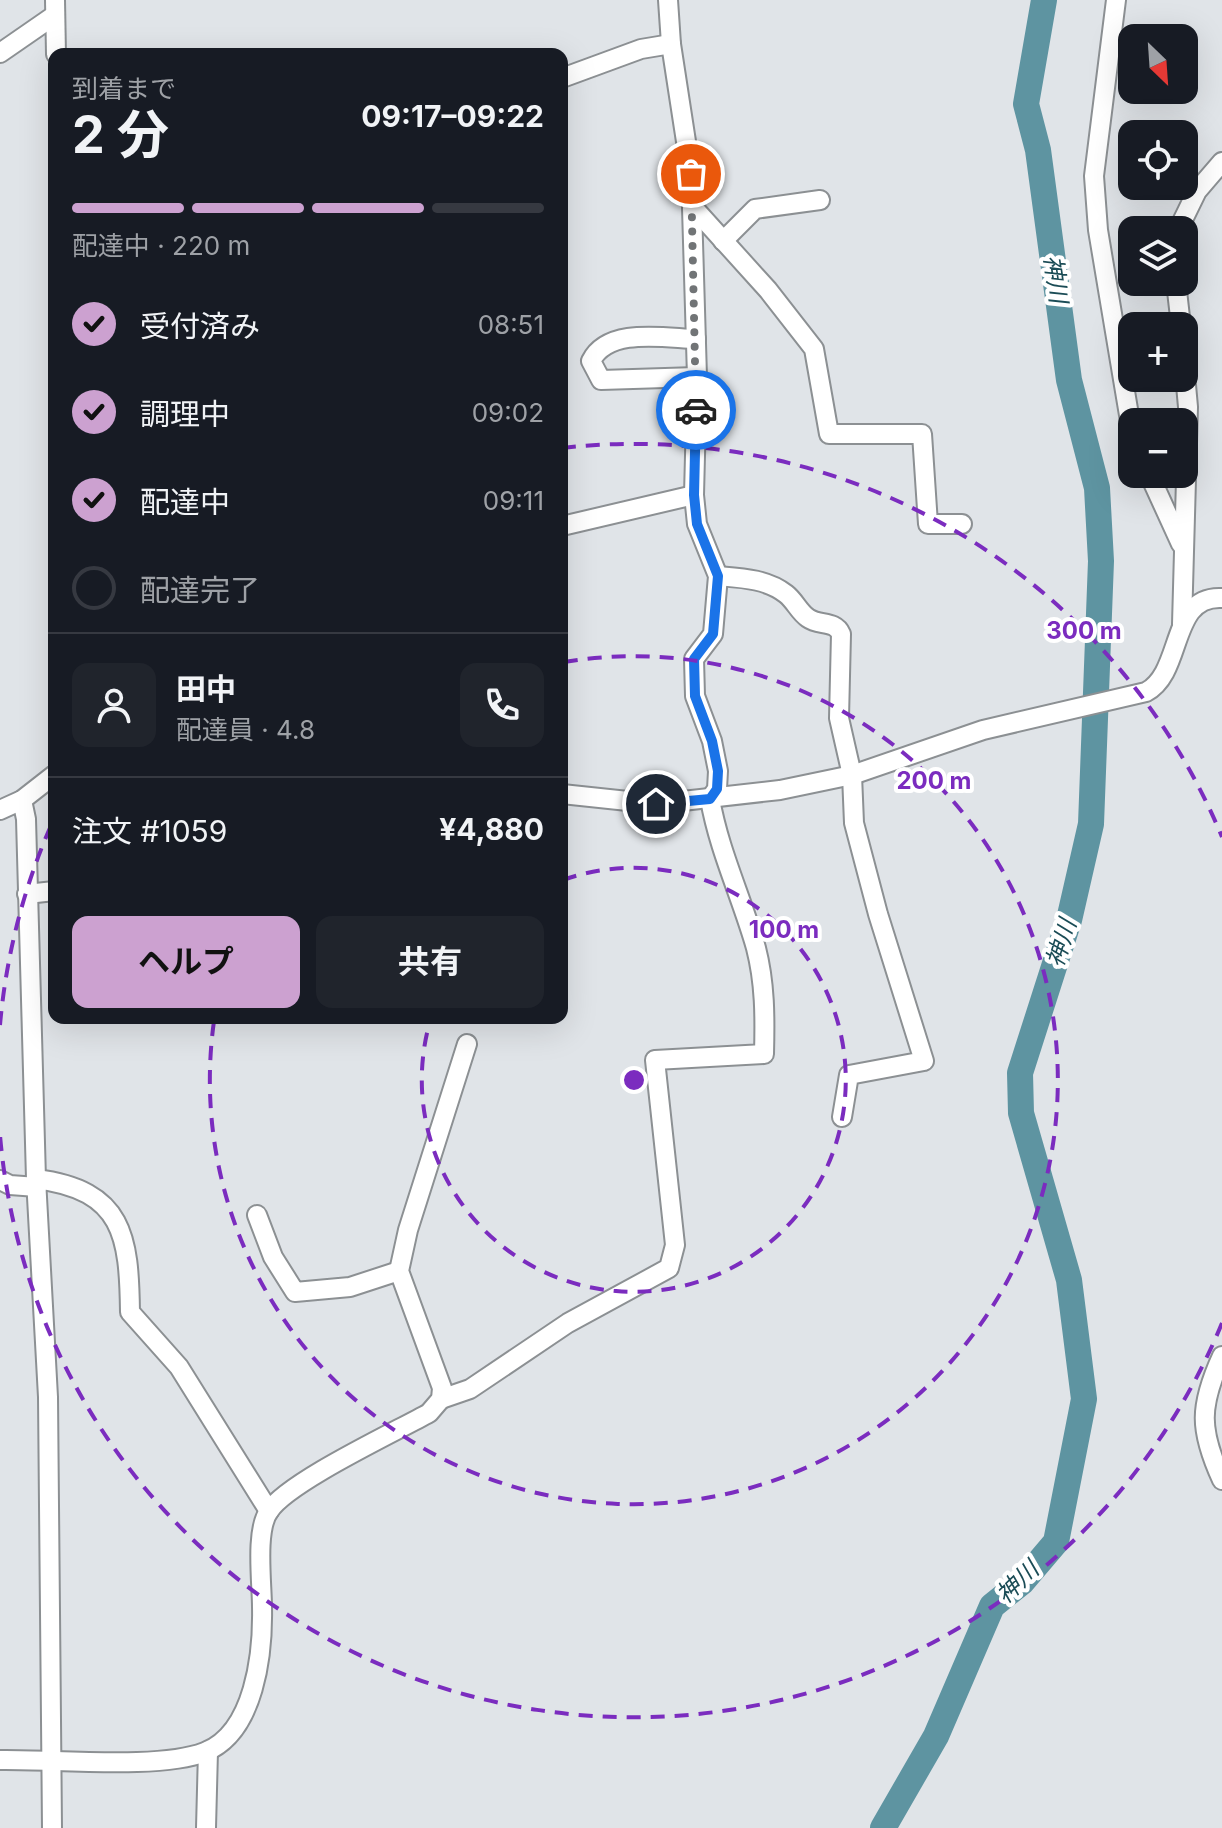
<!DOCTYPE html>
<html lang="ja">
<meta charset="utf-8">
<style>
body{margin:0;font-family:Inter,"Noto Sans JP",sans-serif;background:#20242c;color:#f1f3f6;height:100vh;display:flex;flex-direction:column;font-size:30px;white-space:nowrap}
*{box-sizing:border-box;margin:0}
p{font-size:26px;color:#9ea1a6}
.icon{flex:none;width:44px;height:44px;fill:none;stroke:currentColor;stroke-width:2;stroke-linecap:round;stroke-linejoin:round}
.map{position:relative;flex:1;overflow:hidden}
.sheet{position:absolute;left:48px;top:48px;width:520px;height:976px;display:flex;flex-direction:column;background:#171b24;border-radius:16px;box-shadow:0 8px 32px #0002}
.sheet>*{flex:none}
.needle{width:52px;rotate:155deg}
.controls{position:absolute;left:1118px;top:24px;display:grid;gap:16px}
.controls a{display:grid;place-items:center;width:80px;height:80px;border-radius:16px;background:#171b24;box-shadow:0 8px 32px #0002;font-size:40px}
.pin{position:absolute;display:grid;place-items:center;width:68px;height:68px;color:#fff;margin:-34px;border:4px solid #fff;border-radius:50%;box-shadow:0 2px 8px #0007}
.courier{position:absolute;display:grid;place-items:center;width:80px;height:80px;margin:-40px;border:6px solid #1a73e8;border-radius:50%;background:#fff;color:#222;box-shadow:0 2px 10px #0007}
.head em{font-style:normal;font-weight:700}
.head div{display:flex;flex-direction:column-reverse}
.head{display:flex;align-items:center;justify-content:space-between;height:136px;padding:0 24px}
h1{font-size:52px;font-weight:700;line-height:60px}
.bar{display:grid;grid-template-columns:repeat(4,1fr);gap:12px 8px;align-content:center;height:96px;padding:0 24px}
.bar i{height:10px;border-radius:6px;background:#363941}
.bar .current{background:#cca1d0}
.bar p{grid-column:span 4}
.line{display:flex;align-items:center;gap:20px;padding:0 24px;border-top:2px solid #363941}
.line div{flex:1}
.round{display:grid;place-items:center;flex:none;width:84px;height:84px;border-radius:16px;background:#20242c}
ol{padding:0 24px;list-style:none}
li{display:flex;align-items:center;gap:24px;height:88px}
li p{margin-inline-start:auto}
li .icon{padding:8px;border-radius:50%;background:#cca1d0;color:#111;stroke-width:4}
li:last-child{color:#9ea1a6}
li i{width:44px;height:44px;border:4px solid #363941;border-radius:50%}
.button{display:flex;gap:16px;margin-top:auto;padding:16px 24px}
.button a{flex:1;height:92px;border-radius:16px;background:#cca1d0;color:#111;font-size:32px;font-weight:700;line-height:92px;text-align:center}
.button a+a{background:#20242c;color:#f1f3f6}
.map>svg:first-child{display:block}
.lines{fill:none;stroke-linecap:round;stroke-linejoin:round}
.river{stroke:#5e94a1;stroke-width:26}
.minor-casing{stroke:#8c9093;stroke-width:22}
.minor{stroke:#fff;stroke-width:18}
.done{stroke:#717476;stroke-width:8;stroke-dasharray:0 14.4}
.route{stroke:#1a73e8;stroke-width:10}
.ring{fill:none;stroke:#7b2cbf;stroke-width:4;stroke-dasharray:14 10}
.labels{text-anchor:middle;dominant-baseline:central;stroke-width:8;stroke-linejoin:round;paint-order:stroke}
.water-label{font-size:24px;font-style:italic;fill:#1b4c56;stroke:#fff}
.centre{fill:#7b2cbf;stroke:#fff;stroke-width:4}
.ring-label{font-size:24px;text-anchor:middle;font-weight:bold;fill:#7b2cbf;stroke:#fff;stroke-width:8;stroke-linejoin:round;paint-order:stroke}
</style>
<div class="map">
<svg width="1222" height="1828" viewBox="0 0 1222 1828">
<rect width="100%" height="100%" fill="#e0e4e8"/>
<g class="lines">
<path class="river" d="M 883,1828 L 936,1736 L 992,1606 L 1022,1582 L 1056,1542 L 1084,1399 L 1069,1280 L 1021,1113 L 1020,1073 L 1069,920 L 1091,824 L 1101,561 L 1097,488 L 1069,380 L 1038,150 L 1026,104 L 1044,0"/>
<g class="minor-casing">
<g id="minor">
<path d="M 55,0 L 56,54"/>
<path d="M 1116,0 L 1094,176 L 1098,230 L 1132,433"/>
<path d="M 0,53 L 55,15"/>
<path d="M 562,78 L 641,49 L 671,44"/>
<path d="M 692,206 L 768,290 L 814,349 L 829,434 L 922,434 L 928,524 L 962,524"/>
<path d="M 1178,230 L 1197,191 L 1222,162"/>
<path d="M 723,241 L 755,209 L 820,200"/>
<path d="M 1176,282 L 1181,326"/>
<path d="M 696,339 C 664,338 608,327 591,361 L 601,380 L 697,377"/>
<path d="M 1149,474 L 1181,544"/>
<path d="M 562,526 L 694,495"/>
<path d="M 718,576 C 742,578 767,579 786,594 C 795,601 799,612 808,618 C 819,626 835,620 841,634 L 839,718 L 852,775 L 854,823 L 878,914 L 924,1061 L 849,1075 L 842,1117"/>
<path d="M 1182,624 L 1188,407 L 1184,363"/>
<path d="M 562,794 L 656,804 L 780,790 L 852,775 L 983,730 L 1146,692 C 1184,672 1169,595 1222,598"/>
<path d="M 22,800 L 26,819 L 36,1179 L 48,1397 L 52,1828"/>
<path d="M 0,810 L 22,800 L 54,775"/>
<path d="M 27,894 L 54,891"/>
<path d="M 36,1179 C 124,1190 129,1237 130,1312 L 179,1367 L 269,1511"/>
<path d="M 0,1180 L 10,1185 L 37,1187"/>
<path d="M 257,1215 L 273,1257 L 295,1292 L 350,1287 L 399,1271"/>
<path d="M 1222,1356 C 1199,1406 1199,1430 1222,1480"/>
<path d="M 441,1399 L 470,1389 L 568,1323 L 669,1268 L 675,1245 L 655,1060 L 764,1054 C 765,1017 765,983 756,948 C 742,898 719,851 710,799 L 717,789 L 718,771 L 712,741 L 695,696 L 694,659 L 713,634 L 718,576 L 697,524 L 694,495 L 697,377 L 691,174 L 671,44 L 668,0"/>
<path d="M 0,1760 C 54,1759 159,1770 205,1752 C 255,1732 263,1653 262,1607 C 262,1583 255,1530 269,1511 C 288,1482 395,1432 429,1413 L 441,1399 L 442,1388 L 399,1271 L 408,1230 L 467,1044"/>
<path d="M 206,1828 L 208,1751"/>
</g>
</g>
<use href="#minor" class="minor"/>
</g>
<g class="lines">
<path class="done" d="M 691,174 L 696,410"/>
<path class="route" d="M 656,804 L 710,799 L 717,789 L 718,771 L 712,741 L 695,696 L 694,659 L 713,634 L 718,576 L 697,524 L 694,495 L 696,410"/>
</g>
<g class="ring">
<path d="M563 880A212 212 0 1 1 431 1018"/>
<path d="M564 662A424 424 0 1 1 214 1021"/>
<path d="M1222 1323A636 636 0 0 1 0 1135M0 1025A636 636 0 0 1 53 821M562 448A636 636 0 0 1 1222 837"/>
</g>
<g class="labels">
<g class="water-label">
<text transform="translate(1056 279) rotate(82)">神川</text>
<text transform="translate(1061 943) rotate(-73)">神川</text>
<text transform="translate(1017 1582) rotate(-44)">神川</text>
</g>
</g>
<circle cx="634" cy="1080" r="12" class="centre"/>
<g class="ring-label">
<text x="1084" y="639">300 m</text>
<text x="934" y="789">200 m</text>
<text x="784" y="938">100 m</text>
</g>
</svg>
<div class="controls">
<a><svg class="needle" viewBox="-14 -14 28 28"><path d="M0-13l5 13h-10z" fill="#e53935"/><path d="M0 13l5-13h-10z" fill="#9ea1a6"/></svg></a>
<a><svg class="icon" aria-label="locate" viewBox="0 0 24 24"><circle cx="12" cy="12" r="6"/><path d="M12 2v4M12 18v4M2 12h4M18 12h4"/></svg></a>
<a><svg class="icon" aria-label="layers" viewBox="0 0 24 24"><path d="M12 4l9 5-9 5-9-5zM3 14l9 5 9-5"/></svg></a>
<a>+</a>
<a>−</a>
</div>
<div class="pin" style="left:691px;top:174px;background:#ea580c"><svg class="icon" aria-label="bag" viewBox="0 0 24 24"><path d="M5 8h14l-1 12H6zM9 8a3 3 0 0 1 6 0"/></svg></div>
<div class="pin" style="left:656px;top:804px;background:#1f2937"><svg class="icon" aria-label="home" viewBox="0 0 24 24"><path d="M3 11l9-7 9 7M6 9v11h12V9"/></svg></div>
<div class="courier" style="left:696px;top:410px"><svg class="icon" aria-label="car" viewBox="0 0 24 24"><path d="M5 17H2v-5l4-1 3-4h7l3 4 3 1v5h-3M9 17h6M6 11h13"/><circle cx="7" cy="17" r="2"/><circle cx="17" cy="17" r="2"/></svg></div>
<section class="sheet">
<div class="head"><div><h1>2 分</h1><p>到着まで</p></div><em>09:17–09:22</em></div>
<div class="bar"><i class="current"></i><i class="current"></i><i class="current"></i><i></i><p>配達中 · 220 m</p></div>
<ol>
<li><svg class="icon" aria-label="check" viewBox="0 0 24 24"><path d="M5 12l5 5 9-10"/></svg>受付済み<p>08:51</p></li>
<li><svg class="icon" aria-label="check" viewBox="0 0 24 24"><path d="M5 12l5 5 9-10"/></svg>調理中<p>09:02</p></li>
<li><svg class="icon" aria-label="check" viewBox="0 0 24 24"><path d="M5 12l5 5 9-10"/></svg>配達中<p>09:11</p></li>
<li><i></i>配達完了</li>
</ol>
<div class="line" style="height:144px"><a class="round"><svg class="icon" aria-label="person" viewBox="0 0 24 24"><circle cx="12" cy="8" r="4"/><path d="M4 21q1-7 8-7t8 7"/></svg></a><div><b>田中</b><p>配達員 · 4.8</p></div><a class="round"><svg class="icon" aria-label="phone" viewBox="0 0 24 24"><path d="M5 4h4l2 5-3 2q2 4 5 5l2-3 5 2v4C11 20 4 13 5 4z"/></svg></a></div>
<div class="line" style="height:104px"><div>注文 #1059</div><b>¥4,880</b></div>
<div class="button"><a>ヘルプ</a><a>共有</a></div>
</section>
</div>
